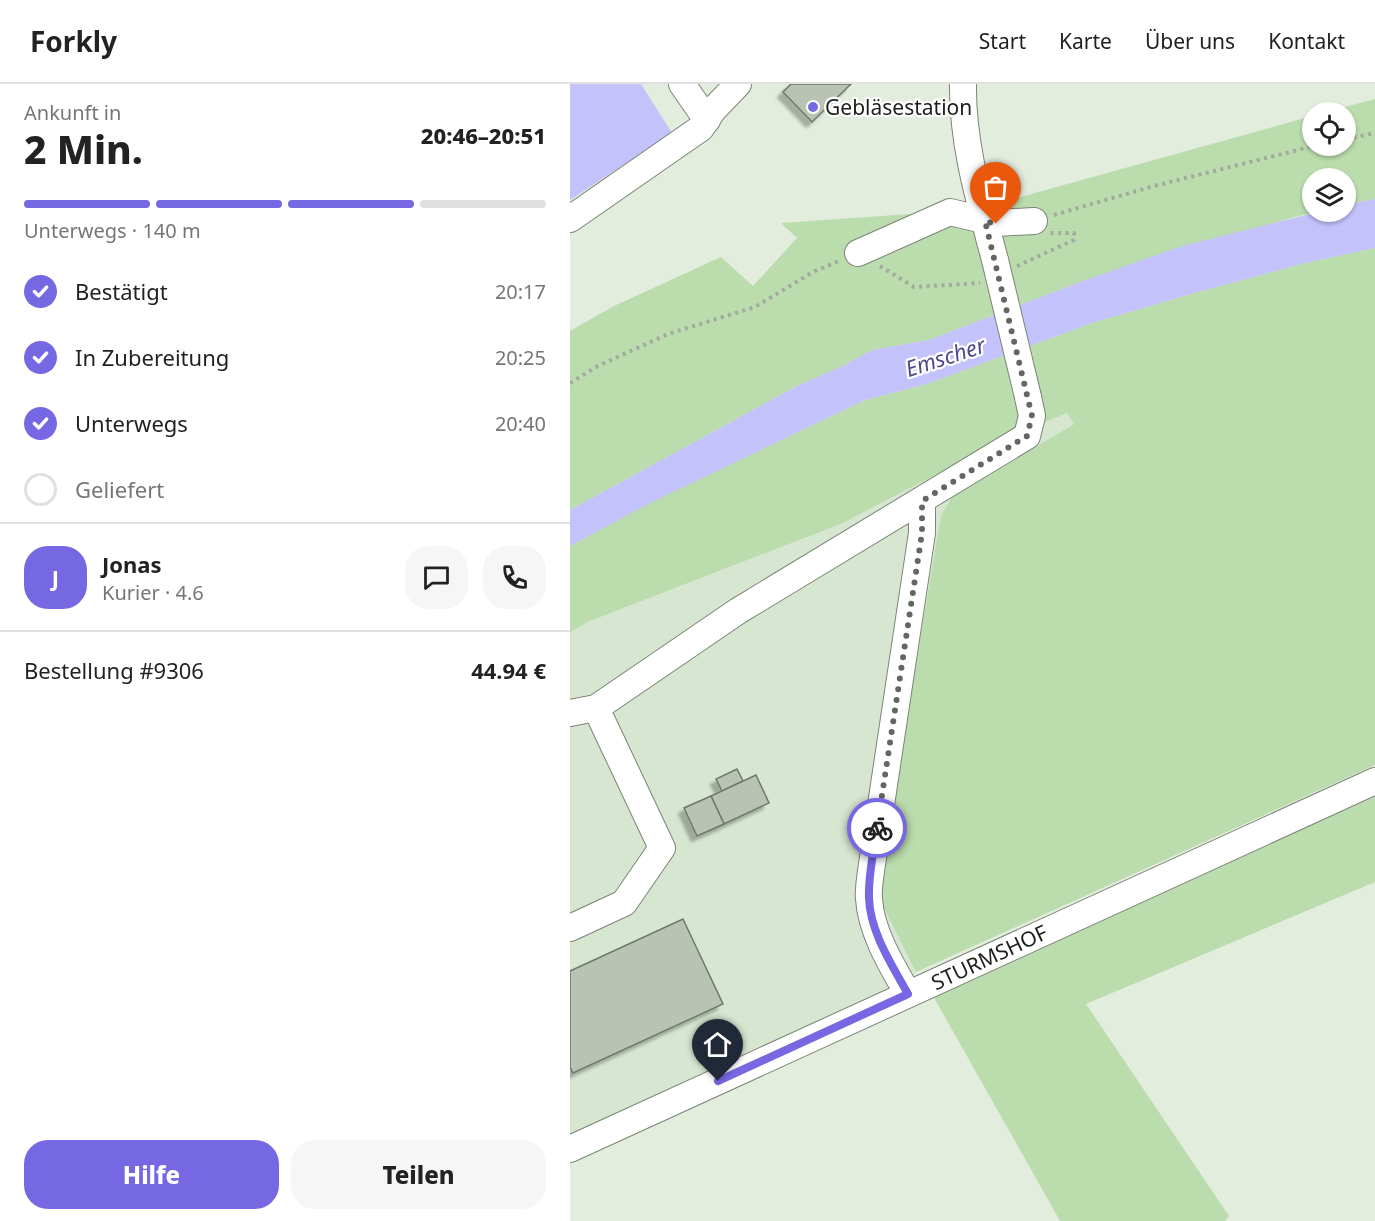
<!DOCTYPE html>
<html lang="de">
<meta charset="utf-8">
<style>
body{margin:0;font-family:"Noto Sans",sans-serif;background:#f6f6f6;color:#222;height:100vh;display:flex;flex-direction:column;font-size:22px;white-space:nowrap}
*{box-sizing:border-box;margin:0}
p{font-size:20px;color:#767676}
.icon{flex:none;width:33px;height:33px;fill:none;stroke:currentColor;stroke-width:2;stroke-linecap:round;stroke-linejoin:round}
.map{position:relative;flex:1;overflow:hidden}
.sheet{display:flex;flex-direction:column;background:#fff;width:570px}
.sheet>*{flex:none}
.buttons{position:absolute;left:732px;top:18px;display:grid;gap:12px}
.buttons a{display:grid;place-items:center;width:54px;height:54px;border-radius:50%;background:#fff;box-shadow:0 2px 4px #0004;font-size:30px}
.pin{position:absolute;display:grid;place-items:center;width:51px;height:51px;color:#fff;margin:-62px -26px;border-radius:50% 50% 50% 0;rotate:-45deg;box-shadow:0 0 6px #0007}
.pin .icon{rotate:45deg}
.courier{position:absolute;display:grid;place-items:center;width:60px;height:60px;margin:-30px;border:4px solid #7667e2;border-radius:50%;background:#fff;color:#222;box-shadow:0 2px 8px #0007}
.summary em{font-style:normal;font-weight:800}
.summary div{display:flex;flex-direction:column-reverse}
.summary{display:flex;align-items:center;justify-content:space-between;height:102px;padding:0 24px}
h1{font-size:39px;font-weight:800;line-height:45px}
.bar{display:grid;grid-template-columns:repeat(4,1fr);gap:9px 6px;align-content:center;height:72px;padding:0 24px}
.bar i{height:8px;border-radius:4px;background:#e0e0e0}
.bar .current{background:#7667e2}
.bar p{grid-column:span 4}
.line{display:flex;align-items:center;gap:15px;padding:0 24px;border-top:2px solid #e0e0e0}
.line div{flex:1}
.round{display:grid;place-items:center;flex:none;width:63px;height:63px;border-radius:24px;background:#f6f6f6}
ol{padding:0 24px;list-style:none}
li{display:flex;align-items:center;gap:18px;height:66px}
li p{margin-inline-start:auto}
li .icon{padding:6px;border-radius:50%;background:#7667e2;color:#fff;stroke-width:4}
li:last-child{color:#767676}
li i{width:33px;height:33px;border:3px solid #e0e0e0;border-radius:50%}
.primary-button{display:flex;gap:12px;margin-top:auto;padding:12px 24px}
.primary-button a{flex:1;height:69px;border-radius:24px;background:#7667e2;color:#fff;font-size:24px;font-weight:800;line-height:69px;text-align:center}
.primary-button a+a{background:#f6f6f6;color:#222}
header{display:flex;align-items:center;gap:36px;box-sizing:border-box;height:84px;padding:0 30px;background:#fff;border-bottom:2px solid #e0e0e0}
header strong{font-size:28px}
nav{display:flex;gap:33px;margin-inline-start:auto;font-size:21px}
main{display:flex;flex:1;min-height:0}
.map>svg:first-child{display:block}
.built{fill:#d7e6d0}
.green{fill:#bbdcac}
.water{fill:#c3c2fb}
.building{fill:#b9c3b4;stroke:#6e786a;stroke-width:1.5;filter:url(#shadow)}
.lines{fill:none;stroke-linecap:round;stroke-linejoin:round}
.minor-casing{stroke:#7b8477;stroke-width:28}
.path{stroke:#a2aa9e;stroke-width:4;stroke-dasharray:3 4.5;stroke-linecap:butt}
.minor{stroke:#fff;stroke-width:26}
.minor-bridge-casing{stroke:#7b8477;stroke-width:28;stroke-linecap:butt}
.minor-bridge{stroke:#fff;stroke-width:26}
.done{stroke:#62685f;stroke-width:6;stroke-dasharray:0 10.8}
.route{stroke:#7667e2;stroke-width:8}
.poi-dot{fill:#7667e2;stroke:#fff;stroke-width:2}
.labels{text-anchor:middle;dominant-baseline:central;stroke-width:4.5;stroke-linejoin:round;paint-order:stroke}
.poi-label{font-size:21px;fill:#1c201a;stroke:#fff;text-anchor:start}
.street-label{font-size:21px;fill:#1c201a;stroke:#fff}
.water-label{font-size:22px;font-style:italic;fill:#4e488c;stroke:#fff}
</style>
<header>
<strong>Forkly</strong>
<nav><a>Start</a><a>Karte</a><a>Über uns</a><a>Kontakt</a></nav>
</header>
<main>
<section class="sheet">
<div class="summary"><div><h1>2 Min.</h1><p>Ankunft in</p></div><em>20:46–20:51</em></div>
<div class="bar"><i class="current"></i><i class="current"></i><i class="current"></i><i></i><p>Unterwegs · 140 m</p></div>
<ol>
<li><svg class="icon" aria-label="check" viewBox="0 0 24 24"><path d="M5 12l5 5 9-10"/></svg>Bestätigt<p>20:17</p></li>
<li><svg class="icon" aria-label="check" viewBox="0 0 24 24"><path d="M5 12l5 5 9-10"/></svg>In Zubereitung<p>20:25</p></li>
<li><svg class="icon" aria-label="check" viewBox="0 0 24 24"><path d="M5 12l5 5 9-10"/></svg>Unterwegs<p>20:40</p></li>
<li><i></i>Geliefert</li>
</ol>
<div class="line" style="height:108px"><b class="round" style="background:#7667e2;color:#fff">J</b><div><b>Jonas</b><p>Kurier · 4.6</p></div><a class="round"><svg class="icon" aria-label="chat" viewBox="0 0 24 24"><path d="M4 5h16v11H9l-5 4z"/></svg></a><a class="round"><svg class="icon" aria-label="phone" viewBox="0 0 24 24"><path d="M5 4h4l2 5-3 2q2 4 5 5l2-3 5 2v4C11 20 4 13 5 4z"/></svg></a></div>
<div class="line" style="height:78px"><div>Bestellung #9306</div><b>44.94 €</b></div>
<div class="primary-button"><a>Hilfe</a><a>Teilen</a></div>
</section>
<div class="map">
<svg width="805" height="1137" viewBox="0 0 805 1137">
<defs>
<filter id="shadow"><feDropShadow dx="-5.5" dy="5.5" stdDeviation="1.5" flood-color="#0004"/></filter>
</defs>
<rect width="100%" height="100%" fill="#e3edde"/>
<path class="built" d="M 497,329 L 504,340 L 383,413 L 307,810 L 346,888 L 333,907 L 0,1062 L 0,548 L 20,537 L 273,439 L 428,358 Z"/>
<g class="green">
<path d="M 805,15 L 805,115 L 776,121 L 776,94 L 742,94 L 742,128 L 748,128 L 724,133 L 510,198 L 359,256 L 302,266 L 275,281 L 227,302 L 0,426 L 0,247 L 44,222 L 151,173 L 183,202 L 227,154 L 211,139 L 369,128 L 422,121 L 742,32 L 742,62 L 776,62 L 776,28 L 756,28 Z"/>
<path d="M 805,164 L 805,681 L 346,888 L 307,810 L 371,432 L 382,413 L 504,340 L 497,329 L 428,358 L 273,439 L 20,537 L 0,548 L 0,462 L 79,419 L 295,316 L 357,300 L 522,239 L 624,209 L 735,179 Z"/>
<path d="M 805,713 L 805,798 L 516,920 L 659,1132 L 655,1137 L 490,1137 L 362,910 Z"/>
</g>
<g class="water">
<path d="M 0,0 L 71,0 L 102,49 L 0,116 Z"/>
<path d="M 805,115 L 805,164 L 735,179 L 624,209 L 522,239 L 357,300 L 295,316 L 80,419 L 0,462 L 0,426 L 227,302 L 275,281 L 302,266 L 359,256 L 510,198 L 609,163 L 748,128 L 776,128 L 776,121 Z"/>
</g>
<g class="building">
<path d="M 221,0 L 281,0 L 242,38 L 213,8 Z"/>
<path d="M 167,685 L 173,697 L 152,707 L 146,695 Z"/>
<path d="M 186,691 L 199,719 L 154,740 L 141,712 Z"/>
<path d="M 141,712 L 154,740 L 127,752 L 114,724 Z"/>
<path d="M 113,835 L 153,920 L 3,989 L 0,983 L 0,887 Z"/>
</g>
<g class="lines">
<g class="minor-casing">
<g id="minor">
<path d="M 112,0 L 137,36"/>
<path d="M 393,0 C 392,60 410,119 425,176"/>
<path d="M 0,135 L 131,44 L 143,26 L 168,0"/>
<path d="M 288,169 L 380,128 L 426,139 L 464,137"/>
<path d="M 0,629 L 26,624 L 168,527 L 457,352 L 462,332 L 458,313"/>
<path d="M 0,844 L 54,819 L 92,764 L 26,624"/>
<path d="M 338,910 C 322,882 301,848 299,815 C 298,806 300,796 301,787 L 352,449 L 352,417"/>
<path d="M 0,1065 L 805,697"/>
</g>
</g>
<g class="path">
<path d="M 776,55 L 805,49"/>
<path d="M 484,131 L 584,102 L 744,62"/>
<path d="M 310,182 L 344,203 L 410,199"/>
<path d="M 447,182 L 504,156 L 504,149 L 480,149"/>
<path d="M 0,299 L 28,282 L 98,250 L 185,223 L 243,188 L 269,177"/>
</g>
<use href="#minor" class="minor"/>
<g class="minor-bridge-casing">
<path id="minor-bridge" d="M 425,176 L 458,313"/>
</g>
<use href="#minor-bridge" class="minor-bridge"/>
</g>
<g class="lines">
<path class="done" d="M 307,744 L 352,449 L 352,417 L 457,352 L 462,332 L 415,137 L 426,140"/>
<path class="route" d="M 148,997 L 338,910 C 322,881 300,848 299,814 C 298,791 304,767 307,744"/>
</g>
<circle class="poi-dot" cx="243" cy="23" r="6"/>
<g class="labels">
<g class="poi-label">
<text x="255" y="23">Gebläsestation</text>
</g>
<g class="street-label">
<text transform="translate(419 873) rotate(-25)">STURMSHOF</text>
</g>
<g class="water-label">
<text transform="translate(375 272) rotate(-18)">Emscher</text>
</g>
</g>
</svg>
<div class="buttons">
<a><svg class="icon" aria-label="locate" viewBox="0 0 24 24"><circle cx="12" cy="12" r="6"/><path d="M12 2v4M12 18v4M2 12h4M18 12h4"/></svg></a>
<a><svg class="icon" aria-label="layers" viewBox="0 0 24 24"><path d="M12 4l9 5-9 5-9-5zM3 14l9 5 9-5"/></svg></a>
</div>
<div class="pin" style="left:426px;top:140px;background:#ea580c"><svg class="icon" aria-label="bag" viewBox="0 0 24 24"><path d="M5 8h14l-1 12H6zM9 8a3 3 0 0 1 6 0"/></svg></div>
<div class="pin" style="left:148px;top:997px;background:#1f2937"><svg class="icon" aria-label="home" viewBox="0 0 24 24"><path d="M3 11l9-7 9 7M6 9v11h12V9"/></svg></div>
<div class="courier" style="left:307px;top:744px"><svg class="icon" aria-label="bike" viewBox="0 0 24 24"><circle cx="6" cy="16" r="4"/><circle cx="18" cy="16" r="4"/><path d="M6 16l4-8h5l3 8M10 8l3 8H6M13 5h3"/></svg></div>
</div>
</main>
